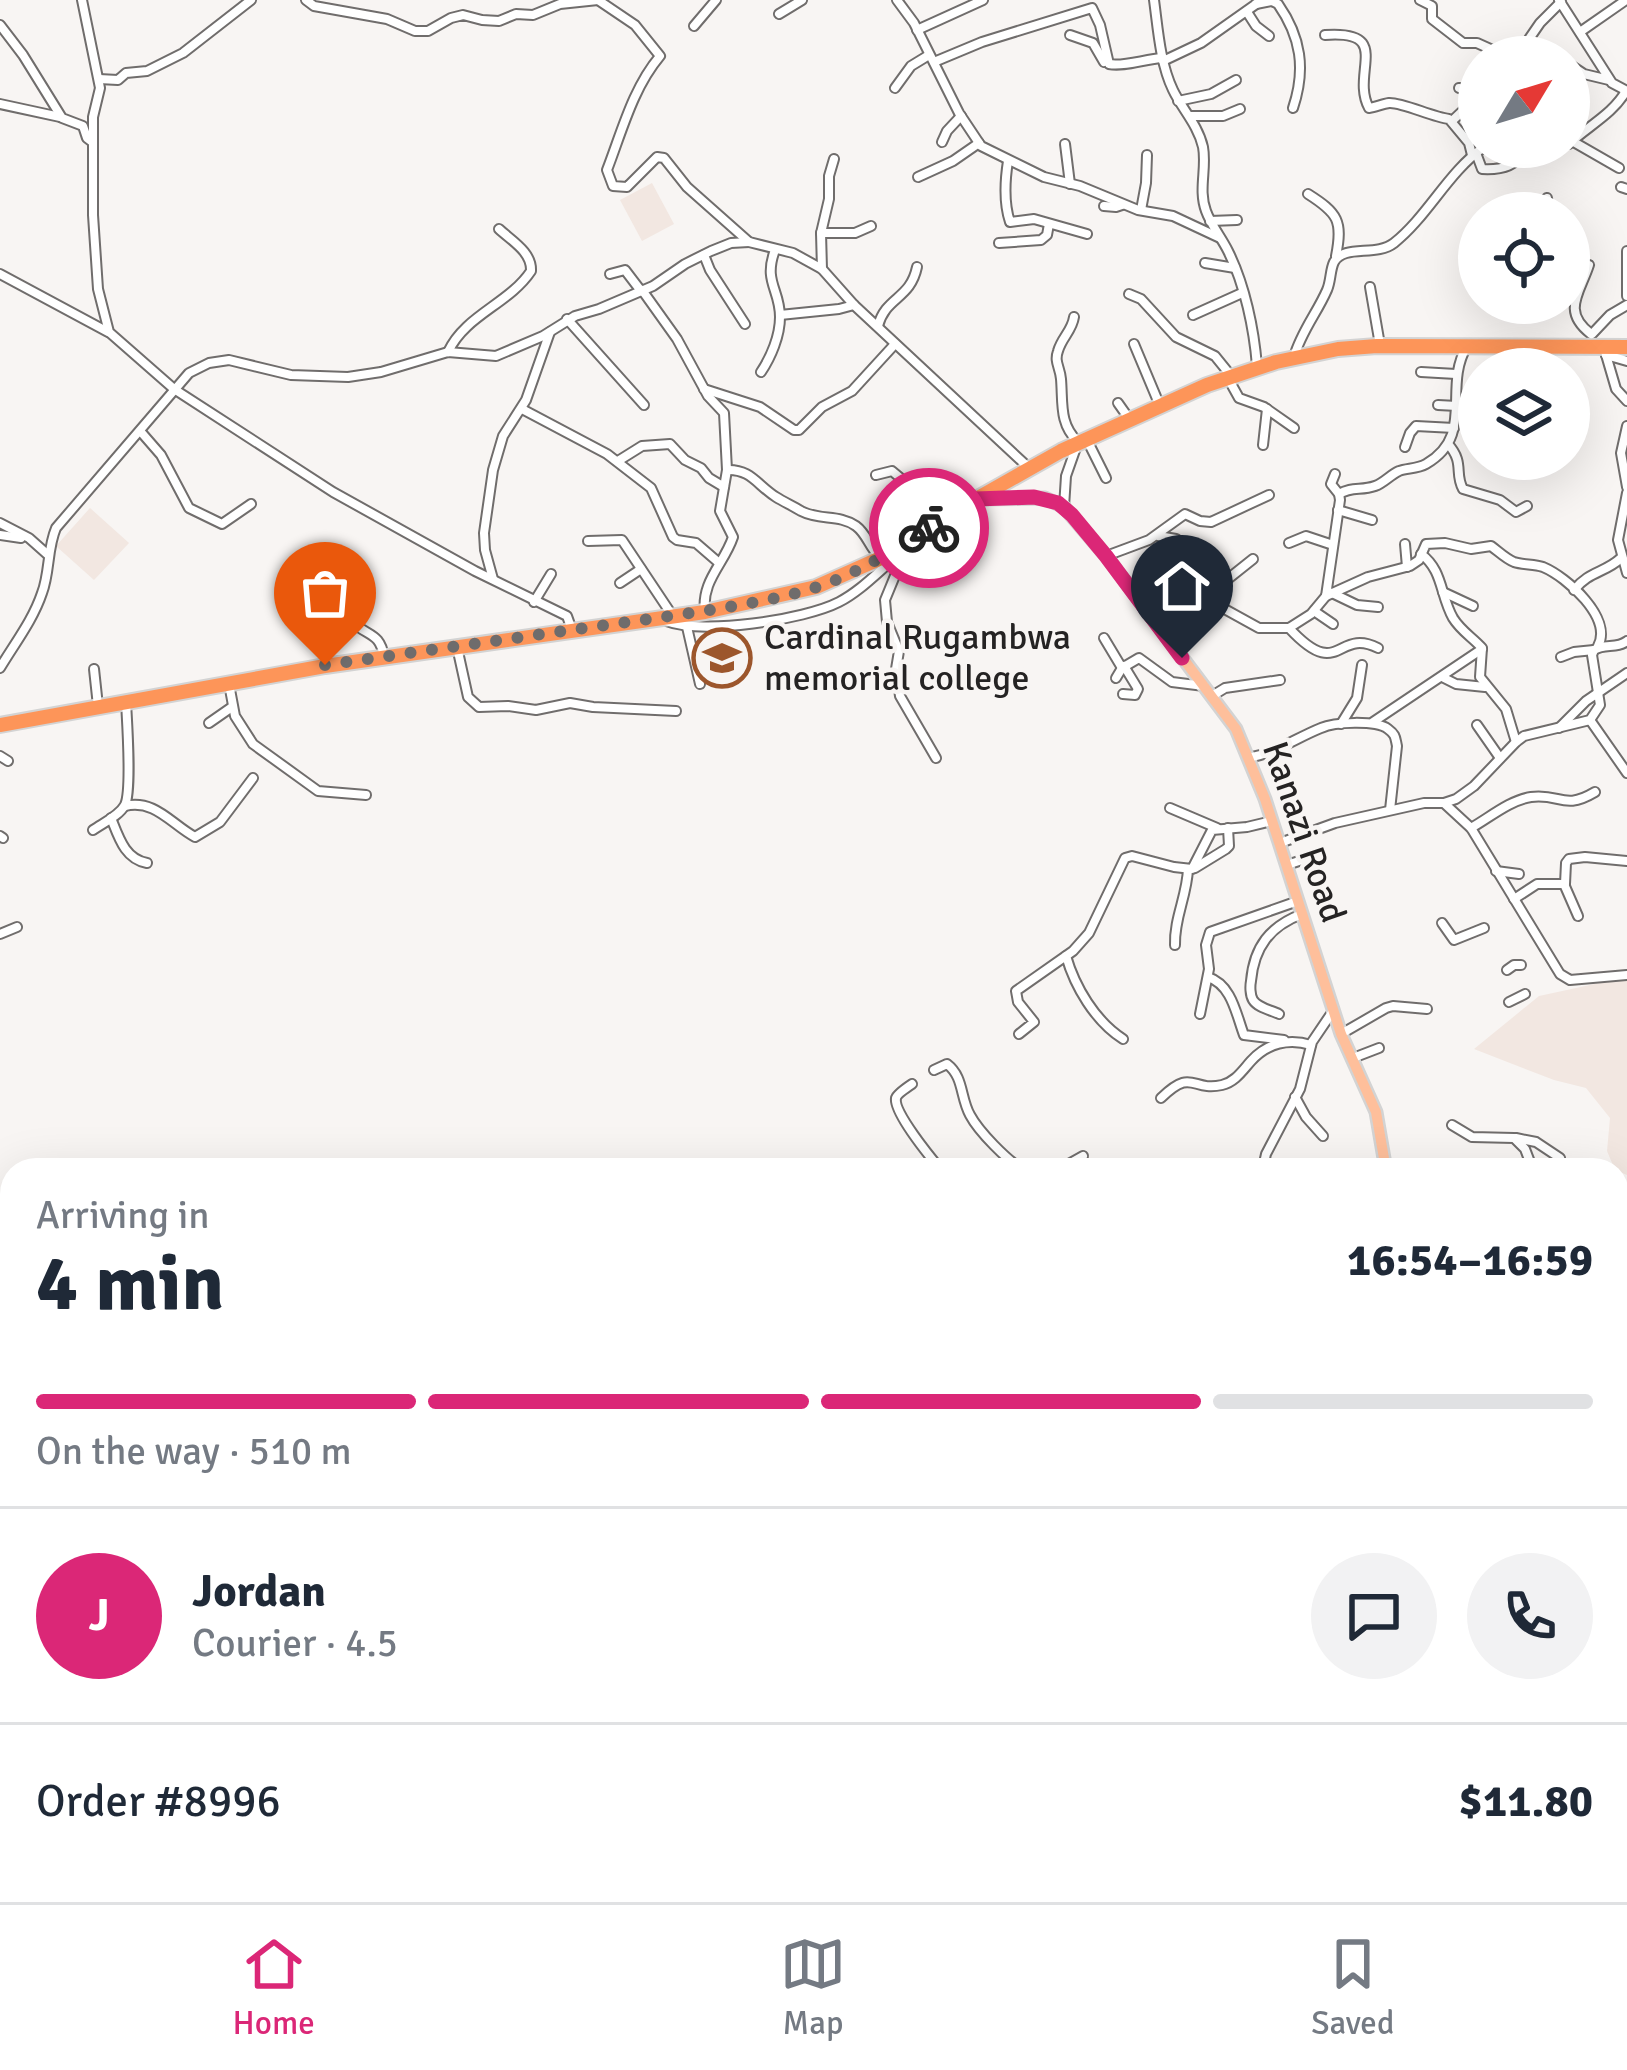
<!DOCTYPE html>
<meta charset="utf-8">
<style>
body{margin:0;font-family:Signika,sans-serif;background:#f2f2f3;color:#1f2937;height:100vh;display:flex;flex-direction:column;font-size:45px;white-space:nowrap}
*{box-sizing:border-box;margin:0}
p{font-size:39px;color:#747a83}
.icon{flex:none;width:66px;height:66px;fill:none;stroke:currentColor;stroke-width:2;stroke-linecap:round;stroke-linejoin:round}
.map{position:relative;flex:1;overflow:hidden}
.panel{position:absolute;left:0px;top:1158px;width:1629px;height:744px;display:flex;flex-direction:column;background:#fff;border-radius:36px 36px 0 0;box-shadow:0 12px 48px #0002}
.panel>*{flex:none}
.needle{width:78px;rotate:52deg}
.buttons{position:absolute;left:1458px;top:36px;display:grid;gap:24px}
.buttons a{display:grid;place-items:center;width:132px;height:132px;border-radius:50%;background:#fff;box-shadow:0 12px 48px #0002;font-size:60px}
.pin{position:absolute;display:grid;place-items:center;width:102px;height:102px;color:#fff;margin:-123px -51px;border-radius:50% 50% 50% 0;rotate:-45deg;box-shadow:0 0 12px #0007}
.pin .icon{rotate:45deg}
.courier{position:absolute;display:grid;place-items:center;width:120px;height:120px;margin:-60px;border:9px solid #db2777;border-radius:50%;background:#fff;color:#222;box-shadow:0 3px 15px #0007}
.summary em{font-style:normal;font-weight:700}
.summary div{display:flex;flex-direction:column-reverse}
.summary{display:flex;align-items:center;justify-content:space-between;height:204px;padding:0 36px}
h1{font-size:78px;font-weight:700;line-height:90px}
.bar{display:grid;grid-template-columns:repeat(4,1fr);gap:18px 12px;align-content:center;height:144px;padding:0 36px}
.bar i{height:15px;border-radius:9px;background:#e0e1e3}
.bar .active{background:#db2777}
.bar p{grid-column:span 4}
.line{display:flex;align-items:center;gap:30px;padding:0 36px;border-top:3px solid #e0e1e3}
.line div{flex:1}
.round{display:grid;place-items:center;flex:none;width:126px;height:126px;border-radius:63px;background:#f2f2f3}
.tabs{display:flex;justify-content:space-around;align-items:center;height:168px;border-top:3px solid #e0e1e3;background:#fff;font-size:33px;color:#747a83}
.tabs a{display:grid;justify-items:center;gap:6px}
.tabs .active{color:#db2777}
.map>svg:first-child{display:block}
.built{fill:#f2e7e1}
.lines{fill:none;stroke-linecap:round;stroke-linejoin:round}
.minor-casing{stroke:#706d6c;stroke-width:12}
.major-casing{stroke:#d3d3d3;stroke-width:15}
.highway-casing{stroke:#d3d3d3;stroke-width:18}
.minor{stroke:#fff;stroke-width:8}
.major{stroke:#febf9b;stroke-width:10}
.highway{stroke:#fd9559;stroke-width:14}
.done{stroke:#6f6c6c;stroke-width:12;stroke-dasharray:0 21.6}
.route{stroke:#db2777;stroke-width:15}
.labels{text-anchor:middle;dominant-baseline:central;stroke-width:9;stroke-linejoin:round;paint-order:stroke}
.poi-label{font-size:36px;fill:#252323;stroke:#f8f5f3;text-anchor:start}
.street-label{font-size:36px;fill:#252323;stroke:#f8f5f3}
</style>
<div class="map">
<svg width="1627" height="1902" viewBox="0 0 1627 1902">
<rect width="100%" height="100%" fill="#f8f5f3"/>
<g class="built">
<path d="M 652,183 L 674,224 L 642,241 L 620,200 Z"/>
<path d="M 90,508 L 129,543 L 94,580 L 56,546 Z"/>
<path d="M 1627,977 L 1627,1175 L 1615,1170 L 1607,1151 L 1610,1118 L 1586,1088 L 1554,1080 L 1474,1049 L 1539,996 Z"/>
<path d="M 1617,1605 L 1627,1619 L 1627,1780 L 1617,1823 Z"/>
<path d="M 1503,1890 L 1593,1890 L 1588,1902 L 1516,1902 Z"/>
</g>
<g class="lines">
<g class="minor-casing">
<g id="minor">
<path d="M 82,0 L 100,88 L 93,117 L 93,215 L 98,289 L 109,332 L 174,389 L 333,492 L 475,571 L 567,616 L 572,630"/>
<path d="M 306,0 L 314,6 L 387,19 L 415,31 L 428,31 L 451,18 L 463,15 L 482,20 L 499,21 L 516,14 L 533,15 L 560,4 L 598,0"/>
<path d="M 598,0 L 635,25 L 660,56 C 633,88 622,131 607,170 L 613,186 L 627,187 L 657,157 L 664,158 L 687,187 L 749,242 L 793,253 L 822,269 L 854,305 L 1029,468"/>
<path d="M 897,0 L 914,23 L 959,113 L 981,146 L 1044,177 L 1080,186 L 1138,210 L 1173,216 L 1220,238"/>
<path d="M 1154,0 C 1158,29 1160,63 1173,90 C 1182,109 1198,125 1203,147 C 1207,168 1198,190 1206,211 C 1211,225 1221,237 1228,251 C 1245,285 1254,329 1257,366"/>
<path d="M 1420,0 L 1432,6 L 1432,19 L 1463,43 L 1477,43 L 1508,57"/>
<path d="M 1559,0 L 1612,83 L 1627,91"/>
<path d="M 1256,4 L 1272,1 L 1278,4 C 1301,37 1306,69 1293,108"/>
<path d="M 1247,12 L 1256,26 L 1269,36"/>
<path d="M 779,14 L 802,0"/>
<path d="M 0,25 L 23,55 L 62,118 L 83,126 L 87,138 L 91,141"/>
<path d="M 694,26 L 716,0"/>
<path d="M 917,30 L 983,0"/>
<path d="M 1580,32 L 1626,0"/>
<path d="M 1070,35 L 1093,43 L 1104,62"/>
<path d="M 1325,35 C 1394,30 1350,73 1369,108 C 1376,107 1382,104 1389,103 C 1402,102 1432,117 1449,119 L 1469,143 L 1472,155"/>
<path d="M 1529,39 L 1540,23 L 1561,2"/>
<path d="M 1163,61 L 1201,43 L 1259,2"/>
<path d="M 934,62 L 982,42 L 1092,8 L 1100,25 L 1109,64 C 1124,67 1145,59 1163,58"/>
<path d="M 1569,64 L 1584,74 L 1609,80"/>
<path d="M 99,79 L 118,80 L 126,73 L 147,71 L 183,53 L 251,0"/>
<path d="M 895,88 L 911,66 L 929,55"/>
<path d="M 1459,88 L 1465,89 L 1469,104"/>
<path d="M 1178,101 L 1211,94 L 1236,80"/>
<path d="M 0,104 L 60,117"/>
<path d="M 1190,116 L 1223,116 L 1240,109"/>
<path d="M 1452,121 L 1471,103 L 1479,100"/>
<path d="M 1572,141 L 1619,168"/>
<path d="M 942,142 L 947,131 L 961,116"/>
<path d="M 1065,144 L 1070,184"/>
<path d="M 1569,144 C 1588,126 1613,114 1626,91"/>
<path d="M 1543,147 L 1553,152 L 1561,147"/>
<path d="M 1476,153 L 1482,169 C 1501,170 1519,167 1523,147"/>
<path d="M 1008,161 C 1005,180 1004,204 1010,222 L 1034,219 L 1087,234"/>
<path d="M 918,177 L 953,161 L 979,143"/>
<path d="M 1621,187 L 1627,189"/>
<path d="M 1308,194 C 1338,213 1343,221 1336,256"/>
<path d="M 1547,198 L 1549,213"/>
<path d="M 1104,206 L 1116,207 L 1122,205"/>
<path d="M 1141,210 L 1146,183 L 1147,155"/>
<path d="M 1210,221 L 1237,220"/>
<path d="M 821,233 L 855,233 L 871,226"/>
<path d="M 999,243 L 1041,240 L 1047,235 L 1049,224"/>
<path d="M 1627,251 L 1627,296"/>
<path d="M 704,255 L 710,270 L 745,324"/>
<path d="M 1205,263 L 1235,268"/>
<path d="M 1589,265 C 1580,293 1561,311 1591,334"/>
<path d="M 822,269 L 821,233 L 829,199 L 829,176 L 834,159"/>
<path d="M 0,274 L 108,332"/>
<path d="M 610,274 L 625,270 L 641,291"/>
<path d="M 1370,287 L 1380,345"/>
<path d="M 642,290 L 677,339 L 708,396 L 724,413 L 727,470 L 720,511 L 733,537 C 724,564 701,581 705,612"/>
<path d="M 1129,294 L 1141,299 L 1176,337 L 1215,356 L 1232,377"/>
<path d="M 780,315 L 839,309 L 854,305"/>
<path d="M 1193,315 L 1242,293"/>
<path d="M 567,319 L 644,405"/>
<path d="M 878,326 C 886,296 910,300 917,267"/>
<path d="M 1592,334 L 1610,315 L 1627,305"/>
<path d="M 1134,344 L 1160,406"/>
<path d="M 1604,348 L 1616,389 L 1627,401"/>
<path d="M 448,352 C 465,315 509,304 531,271 C 532,252 512,241 499,229"/>
<path d="M 1606,355 L 1627,361"/>
<path d="M 1294,357 C 1301,332 1317,313 1327,290 C 1331,281 1330,270 1334,262 C 1344,244 1376,257 1394,243 C 1428,216 1448,172 1484,147"/>
<path d="M 761,372 C 771,357 780,336 780,317 C 780,289 763,282 775,250"/>
<path d="M 1421,372 L 1456,374"/>
<path d="M 1229,380 L 1239,398 L 1264,407 L 1294,428"/>
<path d="M 704,389 L 760,407 L 794,430 L 799,430 L 822,407 L 852,391 L 895,344"/>
<path d="M 1118,403 L 1130,420"/>
<path d="M 1438,405 L 1457,406"/>
<path d="M 522,409 L 607,454 L 651,488 L 673,537 L 677,540 L 696,543 L 718,562"/>
<path d="M 1627,426 L 1621,453 L 1627,487"/>
<path d="M 141,432 L 161,455 L 189,508 L 222,524 L 251,504"/>
<path d="M 1087,440 L 1106,478"/>
<path d="M 1448,444 C 1465,463 1454,473 1463,489 L 1500,500 L 1516,512 L 1527,506"/>
<path d="M 1263,445 L 1267,409"/>
<path d="M 1405,447 L 1410,433 L 1416,426 L 1454,428"/>
<path d="M 618,461 L 642,446 L 670,444 L 685,460 L 701,468 L 709,478 L 724,487"/>
<path d="M 727,470 C 751,469 757,485 776,497 C 784,502 793,506 801,511 C 820,521 839,514 856,526 C 867,534 869,547 879,556"/>
<path d="M 876,475 L 892,471 L 904,481 L 925,488 L 935,508 L 948,516"/>
<path d="M 1627,493 L 1618,540 L 1627,573"/>
<path d="M 1339,494 C 1352,486 1361,491 1375,486 C 1384,483 1390,475 1399,471 C 1407,468 1417,469 1426,464 C 1476,435 1442,388 1467,346"/>
<path d="M 1064,507 L 1066,476 L 1078,442 C 1059,424 1063,403 1061,379 C 1060,367 1054,362 1058,351 C 1062,337 1072,331 1074,317"/>
<path d="M 1338,510 L 1372,520"/>
<path d="M 0,523 L 29,538 L 47,554"/>
<path d="M 0,535 L 21,538"/>
<path d="M 1158,536 L 1176,539 L 1183,544"/>
<path d="M 588,541 L 622,540 L 672,615"/>
<path d="M 1289,543 L 1306,536 L 1333,545"/>
<path d="M 1405,544 L 1407,567"/>
<path d="M 906,549 L 885,600 L 887,622 L 899,651 L 896,669 L 900,696 L 936,758"/>
<path d="M 1421,554 C 1443,570 1440,595 1453,618 C 1461,631 1472,637 1482,648 L 1480,677 L 1506,709 L 1516,742"/>
<path d="M 1106,556 L 1149,540 L 1185,514 L 1200,521 L 1211,522 L 1269,495"/>
<path d="M 493,579 L 485,550 L 484,533 L 493,470 L 503,436 L 526,400 L 550,332"/>
<path d="M 620,583 L 641,569"/>
<path d="M 1574,590 C 1589,571 1605,573 1621,558"/>
<path d="M 1443,592 L 1473,606"/>
<path d="M 1332,593 L 1357,605 L 1378,607"/>
<path d="M 1326,596 L 1368,577 L 1410,566 L 1419,560 L 1426,544 L 1445,543 L 1471,549 L 1491,546 C 1498,551 1506,559 1514,562 C 1523,565 1534,564 1543,567 C 1567,577 1613,618 1598,646"/>
<path d="M 1204,598 L 1253,559"/>
<path d="M 1139,601 L 1164,581 L 1201,596 L 1259,628 L 1289,628 L 1311,614 L 1326,596 L 1340,500 L 1339,494 L 1331,484 L 1335,474"/>
<path d="M 534,602 L 551,574"/>
<path d="M 1314,611 L 1333,624"/>
<path d="M 351,621 C 368,637 380,632 384,657"/>
<path d="M 666,621 C 702,635 804,620 839,602 C 864,589 882,567 905,550"/>
<path d="M 687,627 L 700,684"/>
<path d="M 1289,628 C 1340,683 1336,627 1378,648"/>
<path d="M 1104,638 L 1122,668"/>
<path d="M 457,647 L 468,697 L 479,707 L 508,706 L 536,710 L 570,703 L 593,707 L 676,711"/>
<path d="M 1561,657 L 1574,652 L 1594,650"/>
<path d="M 0,668 C 15,643 33,620 42,593 C 50,572 47,549 56,528 L 189,373 L 209,363 L 229,360 L 291,375 L 348,377 L 381,372 L 448,352 L 496,356 L 543,336 L 575,316 L 599,309 L 653,286 L 685,264 L 711,251 L 731,243 L 749,242"/>
<path d="M 94,669 L 98,706"/>
<path d="M 1116,678 L 1122,668 L 1139,658 L 1172,682 L 1204,686"/>
<path d="M 1444,678 L 1456,684 L 1485,687"/>
<path d="M 229,684 L 235,716 L 253,744 L 318,791 L 366,795"/>
<path d="M 1123,694 L 1135,695 L 1138,689 L 1124,666"/>
<path d="M 1212,696 L 1225,688 L 1280,680"/>
<path d="M 1590,720 L 1627,773"/>
<path d="M 1373,722 L 1482,649"/>
<path d="M 209,723 L 232,707"/>
<path d="M 1341,724 L 1357,698 L 1362,665"/>
<path d="M 1477,725 L 1500,758"/>
<path d="M 1559,728 L 1586,701 L 1627,673"/>
<path d="M 0,756 L 8,761"/>
<path d="M 1248,758 C 1276,753 1296,738 1321,728 C 1334,722 1376,720 1388,729 C 1396,735 1395,737 1397,746 L 1390,810"/>
<path d="M 1445,804 L 1471,828 L 1560,974 L 1570,980 L 1627,975"/>
<path d="M 125,806 C 155,799 171,824 195,837 L 220,822 L 253,778"/>
<path d="M 1170,808 L 1217,828"/>
<path d="M 111,818 C 119,838 125,859 147,863"/>
<path d="M 1471,828 C 1489,818 1510,800 1531,797 C 1561,793 1563,811 1595,792"/>
<path d="M 93,830 C 103,823 119,816 125,805 C 132,790 127,722 126,702"/>
<path d="M 0,836 L 3,838"/>
<path d="M 1280,843 L 1335,823 L 1424,803 L 1444,803 L 1456,799 L 1474,786 L 1516,742 L 1524,736 L 1590,720 L 1600,705 L 1592,655 L 1594,650 C 1604,643 1617,649 1627,641"/>
<path d="M 1287,865 L 1305,859 L 1314,869"/>
<path d="M 1195,868 L 1226,849 L 1229,846 L 1228,828"/>
<path d="M 1496,871 L 1519,874"/>
<path d="M 1564,884 L 1578,916"/>
<path d="M 1514,899 L 1537,884 L 1565,884 L 1566,863 L 1569,859 L 1585,857 L 1627,861"/>
<path d="M 1442,923 L 1454,940 L 1484,928"/>
<path d="M 0,934 L 17,927"/>
<path d="M 1175,945 C 1174,918 1187,896 1188,869"/>
<path d="M 1066,956 C 1075,987 1095,1021 1123,1039"/>
<path d="M 1507,970 L 1514,965 L 1521,965"/>
<path d="M 1208,977 C 1232,985 1236,1014 1244,1035 L 1284,1040"/>
<path d="M 1509,1002 L 1525,994"/>
<path d="M 1200,1014 L 1209,969 L 1206,945 L 1210,932 L 1298,901"/>
<path d="M 1279,1014 C 1271,1010 1258,1008 1253,1000 C 1250,995 1250,986 1251,981 C 1254,947 1270,926 1302,914"/>
<path d="M 1019,1034 L 1034,1022 L 1018,1002 L 1016,991 L 1073,951 L 1089,933 L 1125,858 L 1132,856 L 1174,867 L 1192,869 L 1212,830 L 1247,827 L 1272,821"/>
<path d="M 1341,1034 L 1386,1008 L 1393,1006 L 1427,1009"/>
<path d="M 1353,1058 L 1379,1048"/>
<path d="M 934,1070 L 947,1064 C 964,1077 960,1097 970,1115 C 979,1132 1007,1160 1023,1170"/>
<path d="M 912,1084 C 909,1086 897,1094 896,1098 C 893,1112 931,1158 941,1170"/>
<path d="M 1295,1097 L 1306,1117 L 1323,1136"/>
<path d="M 1161,1098 C 1193,1067 1191,1092 1222,1085 C 1235,1082 1242,1071 1251,1061 C 1267,1043 1289,1038 1311,1045"/>
<path d="M 1452,1125 L 1472,1137 L 1514,1138 L 1525,1149 L 1533,1170"/>
<path d="M 1516,1138 L 1536,1142 L 1560,1158"/>
<path d="M 1058,1170 L 1083,1156"/>
<path d="M 1267,1170 L 1264,1163 L 1266,1154 L 1300,1089 L 1312,1042 L 1333,1011"/>
<path d="M 1578,1170 L 1579,1165"/>
<path d="M 1617,1271 L 1627,1279"/>
<path d="M 1617,1326 L 1627,1296"/>
<path d="M 1617,1377 L 1627,1384"/>
<path d="M 791,1890 L 805,1902"/>
<path d="M 948,1890 L 949,1902"/>
<path d="M 1034,1890 L 1036,1902"/>
<path d="M 1111,1890 L 1114,1902"/>
<path d="M 1222,1890 L 1231,1902"/>
<path d="M 35,1902 L 42,1890"/>
<path d="M 516,1902 L 519,1890"/>
<path d="M 712,1902 L 737,1890"/>
<path d="M 837,1902 L 839,1890"/>
<path d="M 1267,1902 L 1272,1890"/>
<path d="M 1371,1902 L 1377,1890"/>
</g>
</g>
<g class="major-casing">
<g id="major">
<path d="M 979,499 L 1045,498 L 1064,507 L 1106,556 L 1236,729 L 1265,799 L 1341,1034 L 1376,1112 L 1386,1170"/>
<path d="M 1617,1516 L 1627,1531"/>
</g>
</g>
<g class="highway-casing">
<path id="highway" d="M 0,725 L 325,666 L 705,612 L 816,587 L 881,558 L 976,499 L 1061,451 L 1207,385 L 1276,362 L 1338,349 L 1377,346 L 1627,347"/>
</g>
<use href="#minor" class="minor"/>
<use href="#major" class="major"/>
<use href="#highway" class="highway"/>
</g>
<g class="lines">
<path class="done" d="M 325,665 L 705,611 C 749,603 795,597 836,580 C 869,566 899,547 929,528"/>
<path class="route" d="M 929,528 L 976,499 L 1034,497 L 1058,503 L 1072,515 L 1106,556 L 1182,658"/>
</g>
<defs>
<g id="university-ring" transform="scale(3)"><circle r="9.5" fill="#f8f5f3" stroke="#9c562c" stroke-width="1.5"/><path d="M0-5L7-2L0 1L-7-2ZM-4 1L0 2.5L4 1V4Q0 6-4 4Z" fill="#9c562c"/></g>
</defs>
<g fill-rule="evenodd">
<use href="#university-ring" x="722" y="658"/>
</g>
<g class="labels">
<g class="poi-label">
<text x="764" y="637">Cardinal Rugambwa<tspan x="764" dy="41">memorial college</tspan></text>
</g>
<g class="street-label">
<text transform="translate(1304 832) rotate(71)">Kanazi Road</text>
</g>
</g>
</svg>
<div class="buttons">
<a><svg class="needle" viewBox="-14 -14 28 28"><path d="M0-13l5 13h-10z" fill="#e53935"/><path d="M0 13l5-13h-10z" fill="#747a83"/></svg></a>
<a><svg class="icon" aria-label="locate" viewBox="0 0 24 24"><circle cx="12" cy="12" r="6"/><path d="M12 2v4M12 18v4M2 12h4M18 12h4"/></svg></a>
<a><svg class="icon" aria-label="layers" viewBox="0 0 24 24"><path d="M12 4l9 5-9 5-9-5zM3 14l9 5 9-5"/></svg></a>
</div>
<div class="pin" style="left:325px;top:665px;background:#ea580c"><svg class="icon" aria-label="bag" viewBox="0 0 24 24"><path d="M5 8h14l-1 12H6zM9 8a3 3 0 0 1 6 0"/></svg></div>
<div class="pin" style="left:1182px;top:658px;background:#1f2937"><svg class="icon" aria-label="home" viewBox="0 0 24 24"><path d="M3 11l9-7 9 7M6 9v11h12V9"/></svg></div>
<div class="courier" style="left:929px;top:528px"><svg class="icon" aria-label="bike" viewBox="0 0 24 24"><circle cx="6" cy="16" r="4"/><circle cx="18" cy="16" r="4"/><path d="M6 16l4-8h5l3 8M10 8l3 8H6M13 5h3"/></svg></div>
<section class="panel">
<div class="summary"><div><h1>4 min</h1><p>Arriving in</p></div><em>16:54–16:59</em></div>
<div class="bar"><i class="active"></i><i class="active"></i><i class="active"></i><i></i><p>On the way · 510 m</p></div>
<div class="line" style="height:216px"><b class="round" style="background:#db2777;color:#fff">J</b><div><b>Jordan</b><p>Courier · 4.5</p></div><a class="round"><svg class="icon" aria-label="chat" viewBox="0 0 24 24"><path d="M4 5h16v11H9l-5 4z"/></svg></a><a class="round"><svg class="icon" aria-label="phone" viewBox="0 0 24 24"><path d="M5 4h4l2 5-3 2q2 4 5 5l2-3 5 2v4C11 20 4 13 5 4z"/></svg></a></div>
<div class="line" style="height:156px"><div>Order #8996</div><b>$11.80</b></div>
</section>
</div>
<nav class="tabs">
<a class="active"><svg class="icon" aria-label="home" viewBox="0 0 24 24"><path d="M3 11l9-7 9 7M6 9v11h12V9"/></svg>Home</a>
<a><svg class="icon" aria-label="map" viewBox="0 0 24 24"><path d="M3 6l6-2 6 2 6-2v14l-6 2-6-2-6 2zM9 4v14M15 6v14"/></svg>Map</a>
<a><svg class="icon" aria-label="saved" viewBox="0 0 24 24"><path d="M7 4h10v16l-5-4-5 4z"/></svg>Saved</a>
</nav>
